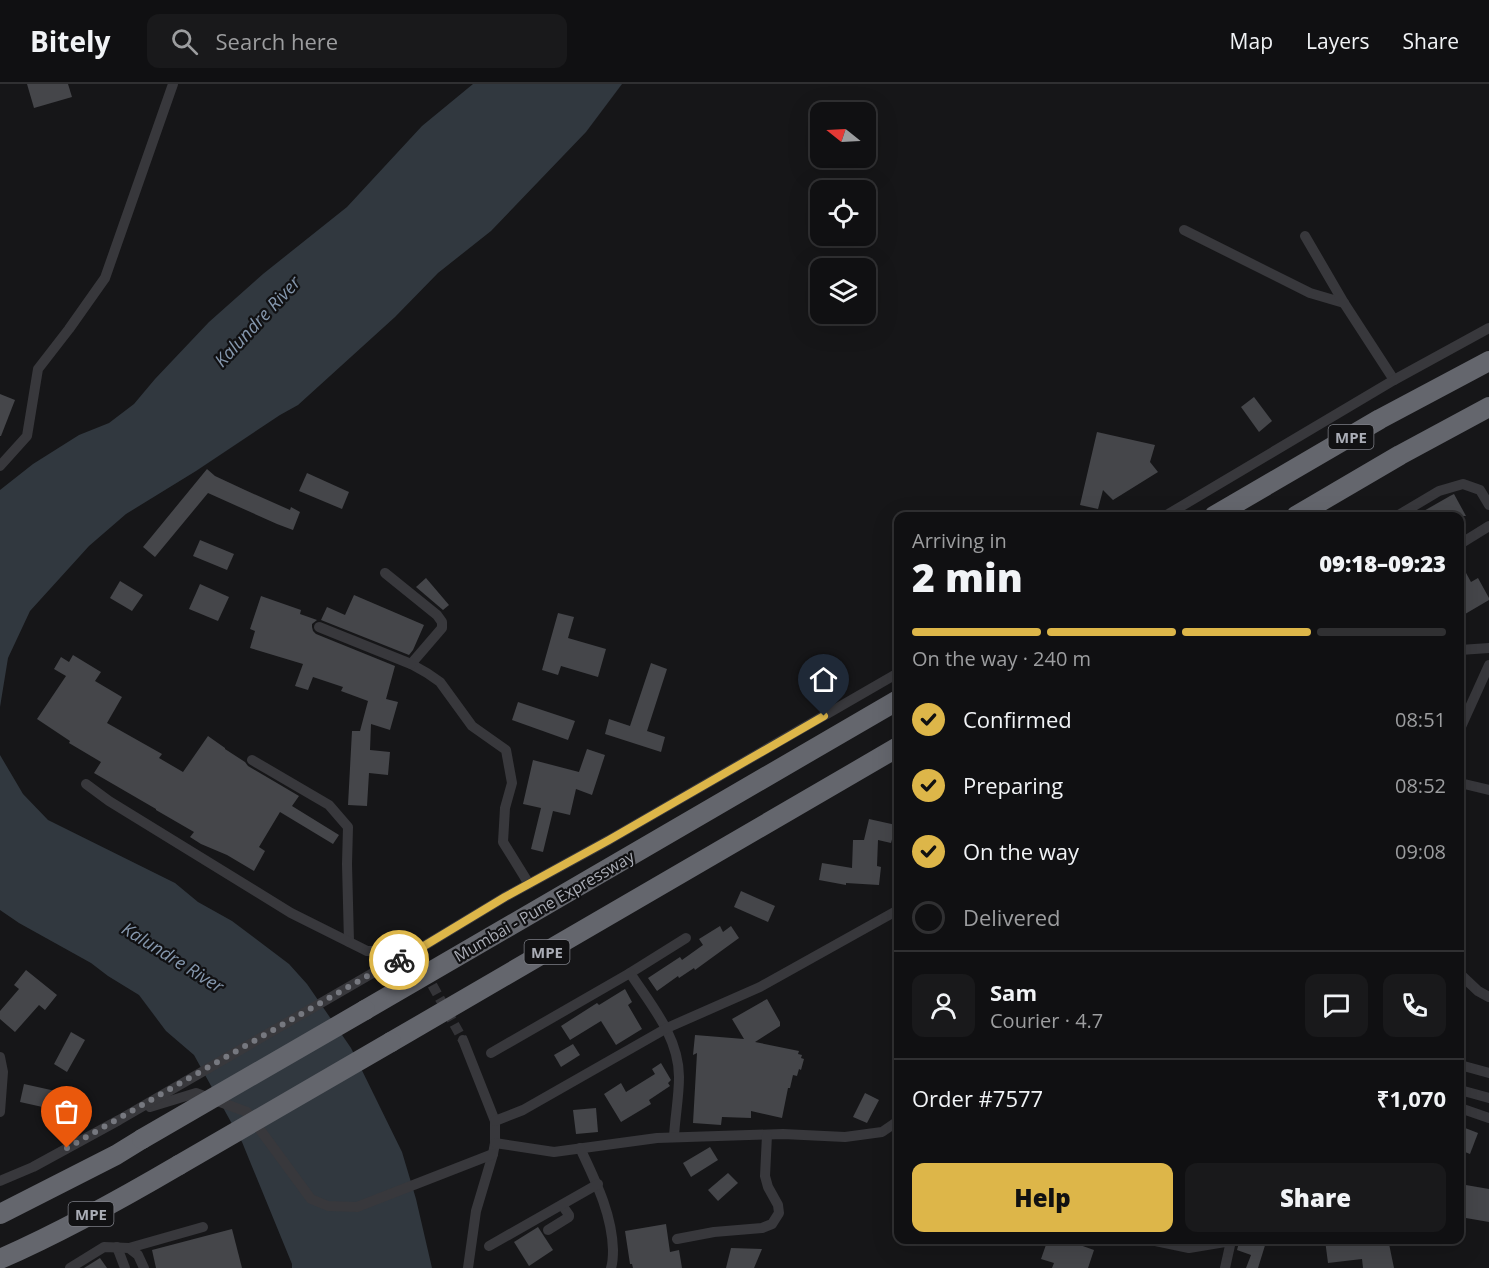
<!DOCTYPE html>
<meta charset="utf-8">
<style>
body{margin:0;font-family:"Open Sans",sans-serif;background:#19191b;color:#f1f3f6;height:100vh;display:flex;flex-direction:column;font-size:22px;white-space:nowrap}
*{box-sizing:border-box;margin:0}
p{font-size:20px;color:#9c9d9f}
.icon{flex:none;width:33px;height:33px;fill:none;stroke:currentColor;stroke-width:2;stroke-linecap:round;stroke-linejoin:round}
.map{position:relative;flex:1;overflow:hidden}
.sheet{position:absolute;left:894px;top:428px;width:570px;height:732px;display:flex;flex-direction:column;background:#101012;border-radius:12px;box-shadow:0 6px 24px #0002,0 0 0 2px #303032}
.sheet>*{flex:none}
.needle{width:39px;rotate:288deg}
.tools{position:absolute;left:810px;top:18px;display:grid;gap:12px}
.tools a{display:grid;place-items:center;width:66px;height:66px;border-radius:12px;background:#101012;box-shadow:0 6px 24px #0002,0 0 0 2px #303032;font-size:30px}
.pin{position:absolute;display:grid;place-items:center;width:51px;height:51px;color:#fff;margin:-62px -26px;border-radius:50% 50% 50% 0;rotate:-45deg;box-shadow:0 0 6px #0007}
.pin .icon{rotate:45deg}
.courier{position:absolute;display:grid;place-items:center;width:60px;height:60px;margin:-30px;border:4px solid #ddb649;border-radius:50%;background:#fff;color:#222;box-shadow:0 2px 8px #0007}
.headline em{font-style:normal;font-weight:800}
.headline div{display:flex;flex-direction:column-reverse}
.headline{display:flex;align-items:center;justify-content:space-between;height:102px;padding:0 18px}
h1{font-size:39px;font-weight:800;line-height:45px}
.bar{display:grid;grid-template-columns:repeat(4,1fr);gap:9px 6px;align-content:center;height:72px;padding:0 18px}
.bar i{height:8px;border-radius:4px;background:#303032}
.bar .selected{background:#ddb649}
.bar p{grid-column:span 4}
.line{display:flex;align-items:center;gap:15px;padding:0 18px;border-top:2px solid #303032}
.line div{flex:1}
.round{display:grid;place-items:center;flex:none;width:63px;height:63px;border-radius:12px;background:#19191b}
ol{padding:0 18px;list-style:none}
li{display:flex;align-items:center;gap:18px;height:66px}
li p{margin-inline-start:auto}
li .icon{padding:6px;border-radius:50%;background:#ddb649;color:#111;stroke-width:4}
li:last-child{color:#9c9d9f}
li i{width:33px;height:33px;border:3px solid #303032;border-radius:50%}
.button{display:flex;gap:12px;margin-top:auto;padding:12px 18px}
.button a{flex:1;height:69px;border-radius:12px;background:#ddb649;color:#111;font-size:24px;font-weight:800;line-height:69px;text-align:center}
.button a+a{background:#19191b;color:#f1f3f6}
header{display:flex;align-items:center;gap:36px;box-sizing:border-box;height:84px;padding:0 30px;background:#101012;border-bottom:2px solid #303032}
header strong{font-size:28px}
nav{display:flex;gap:33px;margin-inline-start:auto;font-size:21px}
.search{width:420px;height:54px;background:#19191b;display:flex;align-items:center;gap:15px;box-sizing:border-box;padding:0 21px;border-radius:12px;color:#9c9d9f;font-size:22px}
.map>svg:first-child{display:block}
.water{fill:#31383f}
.building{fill:#45464a}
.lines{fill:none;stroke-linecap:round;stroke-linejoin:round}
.minor-tunnel{stroke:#343438;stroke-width:10;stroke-dasharray:10 5;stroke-linecap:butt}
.minor{stroke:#38383c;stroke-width:10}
.motorway{stroke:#64666d;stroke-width:20}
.motorway-bridge{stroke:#64666d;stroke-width:20}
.done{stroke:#76787f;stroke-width:6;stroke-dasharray:0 10.8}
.route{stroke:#ddb649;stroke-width:8}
.labels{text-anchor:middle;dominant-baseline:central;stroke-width:4.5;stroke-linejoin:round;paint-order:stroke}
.shield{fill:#111113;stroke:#7c7e85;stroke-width:1.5}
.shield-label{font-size:15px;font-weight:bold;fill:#aaadb6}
.street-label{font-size:16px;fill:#aaadb6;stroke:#111113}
.water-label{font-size:18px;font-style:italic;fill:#8597ad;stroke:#111113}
</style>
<header>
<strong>Bitely</strong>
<div class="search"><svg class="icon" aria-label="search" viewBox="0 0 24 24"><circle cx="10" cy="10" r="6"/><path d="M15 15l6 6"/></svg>Search here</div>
<nav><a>Map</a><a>Layers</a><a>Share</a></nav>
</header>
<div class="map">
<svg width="1489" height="1184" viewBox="0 0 1489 1184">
<rect width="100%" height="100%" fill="#161618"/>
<g class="water">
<path d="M 473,0 L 622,0 L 586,48 L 491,147 L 438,189 L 395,233 L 298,321 L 280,331 L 196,387 L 126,430 L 89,462 L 30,527 L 8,574 L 0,623 L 0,406 L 33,380 L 79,351 L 109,339 L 134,320 L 155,295 L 209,238 L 263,190 L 347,123 L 422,42 Z"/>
<path d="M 0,671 L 23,710 L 48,736 L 175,799 L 198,818 L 232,837 L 289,880 L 307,900 L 351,964 L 402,1068 L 416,1115 L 432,1184 L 292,1184 L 292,1180 L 242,1058 L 194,971 L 166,947 L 139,911 L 108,892 L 91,879 L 19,839 L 0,826 Z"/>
</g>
<g class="building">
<path d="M 27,0 L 68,0 L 72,13 L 34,24 Z"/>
<path d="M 0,310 L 15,316 L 1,352 L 0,352 Z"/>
<path d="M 1254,313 L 1272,337 L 1259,348 L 1241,323 Z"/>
<path d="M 1097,348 L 1155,361 L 1150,378 L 1158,388 L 1113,416 L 1103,406 L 1098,425 L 1080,421 Z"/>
<path d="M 207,385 L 215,392 L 245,406 L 290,426 L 291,423 L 300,428 L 293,446 L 277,440 L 208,409 L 155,473 L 143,463 Z"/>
<path d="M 307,389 L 349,408 L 342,425 L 299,407 Z"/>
<path d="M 1454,410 L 1466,432 L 1415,432 L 1450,412 Z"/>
<path d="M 200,456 L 234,470 L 227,486 L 193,472 Z"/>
<path d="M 1460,478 L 1471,498 L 1478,494 L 1489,514 L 1489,516 L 1460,533 Z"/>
<path d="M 426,494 L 449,521 L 443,526 L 416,503 Z"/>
<path d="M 120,497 L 143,511 L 132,527 L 110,514 Z"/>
<path d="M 200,500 L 229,513 L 218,537 L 189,525 Z"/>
<path d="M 354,511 L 424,541 L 413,566 L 409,571 L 321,536 L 327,523 L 345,531 Z"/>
<path d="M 261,512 L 301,526 L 300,530 L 317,536 L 312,540 L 312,543 L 313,547 L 316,550 L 395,582 L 386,615 L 398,618 L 390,646 L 371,640 L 370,666 L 390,668 L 388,691 L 369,689 L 367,722 L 348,721 L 352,647 L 360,647 L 368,617 L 341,607 L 343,603 L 313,593 L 308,606 L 295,602 L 303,580 L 250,564 L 255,547 L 250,545 Z"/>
<path d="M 558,529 L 574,533 L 568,554 L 606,565 L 598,593 L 561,582 L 558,591 L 542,586 Z"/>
<path d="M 73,571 L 101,588 L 95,597 L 122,613 L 107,639 L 162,670 L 159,674 L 183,688 L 208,652 L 225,664 L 225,665 L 245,678 L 248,682 L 299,712 L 292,722 L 339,751 L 333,760 L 280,728 L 259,763 L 265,767 L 254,787 L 227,771 L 201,760 L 190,753 L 194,748 L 156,726 L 156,725 L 94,689 L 101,678 L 69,659 L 70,657 L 37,635 L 66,592 L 54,585 L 61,573 L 69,578 Z"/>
<path d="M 651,579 L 667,585 L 647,647 L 665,653 L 661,668 L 605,650 L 609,635 L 630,642 Z"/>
<path d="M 518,618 L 575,637 L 568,656 L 512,636 Z"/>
<path d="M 587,665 L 605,671 L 592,711 L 576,705 L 570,731 L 553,727 L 543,768 L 531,765 L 541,724 L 523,720 L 533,676 L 579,688 Z"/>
<path d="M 869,735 L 896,741 L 891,759 L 878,756 L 877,782 L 881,783 L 879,801 L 846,799 L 846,801 L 819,796 L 822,779 L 852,784 L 853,756 L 864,756 Z"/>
<path d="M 741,807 L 775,822 L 768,838 L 734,823 Z"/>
<path d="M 720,842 L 723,848 L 731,842 L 739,854 L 695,886 L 694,884 L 679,894 L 678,892 L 657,907 L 648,894 L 680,873 L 682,876 L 703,861 L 699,855 Z"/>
<path d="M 26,886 L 57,911 L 45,926 L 39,921 L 15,948 L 0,935 L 0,927 L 19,905 L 14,901 Z"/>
<path d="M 625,905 L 632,918 L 628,921 L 642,945 L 616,961 L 601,937 L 570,956 L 561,942 L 597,919 L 599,921 Z"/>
<path d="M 767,915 L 780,938 L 780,942 L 755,958 L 799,967 L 798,970 L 802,971 L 801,974 L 804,975 L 801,986 L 799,985 L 797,992 L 793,991 L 790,1004 L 788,1004 L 782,1034 L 751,1027 L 751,1034 L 722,1033 L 721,1041 L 693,1039 L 697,969 L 693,971 L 695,951 L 744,955 L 732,935 Z"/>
<path d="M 71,948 L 85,956 L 67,988 L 54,980 Z"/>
<path d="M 573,960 L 580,971 L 561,983 L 554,971 Z"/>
<path d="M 661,979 L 671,996 L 668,999 L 670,1002 L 649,1016 L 651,1020 L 621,1038 L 604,1010 L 621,999 L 626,1008 L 655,990 L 652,985 Z"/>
<path d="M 24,1000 L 69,1010 L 65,1028 L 20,1018 Z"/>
<path d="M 865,1009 L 879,1016 L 867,1039 L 853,1033 Z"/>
<path d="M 596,1024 L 598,1048 L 576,1050 L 573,1026 Z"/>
<path d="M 1460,1042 L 1478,1049 L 1470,1070 L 1460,1066 Z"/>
<path d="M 710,1063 L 718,1076 L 691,1093 L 683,1079 Z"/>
<path d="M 728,1089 L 738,1099 L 718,1117 L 708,1106 Z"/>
<path d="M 1460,1100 L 1489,1105 L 1489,1138 L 1460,1133 Z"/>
<path d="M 666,1140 L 670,1168 L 679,1166 L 682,1184 L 633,1184 L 632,1180 L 630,1180 L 625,1147 Z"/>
<path d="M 538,1143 L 553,1166 L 529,1182 L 514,1158 Z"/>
<path d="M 232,1145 L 242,1184 L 156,1184 L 152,1166 Z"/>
<path d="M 1048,1155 L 1063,1155 L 1094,1166 L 1088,1184 L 1052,1184 L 1054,1179 L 1041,1175 Z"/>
<path d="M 1240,1155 L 1267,1155 L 1258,1184 L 1246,1184 L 1251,1171 L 1237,1166 Z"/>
<path d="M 1333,1155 L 1388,1155 L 1394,1184 L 1363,1184 L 1362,1175 L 1328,1179 L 1325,1156 Z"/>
<path d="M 731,1164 L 762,1165 L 754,1184 L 726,1184 Z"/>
<path d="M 100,1174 L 107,1184 L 84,1184 Z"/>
</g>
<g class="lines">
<path class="minor-tunnel" d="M 425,888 L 463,956"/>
<g class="minor">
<path d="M 1184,146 L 1310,209 L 1344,219"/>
<path d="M 1305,152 L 1344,219 L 1394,296"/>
<path d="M 0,382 L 27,352 L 38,285 L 69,245 L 105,194 L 173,0"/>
<path d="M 1165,432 L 1394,296 L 1489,244"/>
<path d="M 1397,432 L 1439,407 L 1463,400 L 1480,406 L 1489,421"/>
<path d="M 1460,460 L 1489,442"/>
<path d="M 385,489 L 437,531 L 442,538 L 442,544 L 411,580 L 427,589 L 440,598 L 472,642 L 506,666 L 512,699 L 505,724 L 503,758 L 529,800"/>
<path d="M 319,543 L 411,580"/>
<path d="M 1460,566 L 1489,564"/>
<path d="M 1460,645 L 1489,581"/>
<path d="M 252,676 L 329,721 L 348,743 L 347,780 L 349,858"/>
<path d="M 1460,699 L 1489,706"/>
<path d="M 86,700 L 109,717 L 291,829 L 367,867 L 382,867 L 395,862 L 404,862 L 414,868 L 419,877"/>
<path d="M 630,889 L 686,854"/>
<path d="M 1460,890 L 1478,907 L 1489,913"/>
<path d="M 463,956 L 495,1037 L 495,1059 L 493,1070 L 476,1127 L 468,1184"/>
<path d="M 491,969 L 630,889 C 651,921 679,953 679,993 C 679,1013 675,1033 674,1053"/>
<path d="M 0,973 L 3,988 L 0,1028"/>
<path d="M 1460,981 L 1489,989"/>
<path d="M 1460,1006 L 1489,1014"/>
<path d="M 150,1023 L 196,1009 L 247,1028 L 311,1115 L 328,1122 L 357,1123 L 493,1070"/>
<path d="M 1460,1024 L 1489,1034"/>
<path d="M 495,1037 L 523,1026 L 667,944 L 760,903 L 898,826"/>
<path d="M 495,1059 L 554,1068 L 657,1054 L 783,1050 L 845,1053 L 882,1048 L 898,1037"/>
<path d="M 580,1064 C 595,1096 612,1129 613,1166 C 613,1172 613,1178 611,1184"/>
<path d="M 0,1097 L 33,1083 L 119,1036 L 371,890 L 414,868 L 505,813 L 609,756 L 898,589"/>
<path d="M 548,1146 L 569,1133 L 569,1131 L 562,1121"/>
<path d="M 677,1155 L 714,1148 L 762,1144 L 772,1140 L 779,1129 L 778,1121 L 768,1103 L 765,1092 L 767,1051"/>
<path d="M 1146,1155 L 1189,1164 L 1231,1157 L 1225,1184"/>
<path d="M 489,1162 L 598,1100"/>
<path d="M 117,1163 L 125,1184"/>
<path d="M 129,1164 L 203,1143"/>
<path d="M 70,1184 L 104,1163 L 129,1164 L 138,1171 L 144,1184"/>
</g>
<g class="motorway">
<path d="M 1214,432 L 1380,335 L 1489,277"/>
<path d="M 1296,432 L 1400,371 L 1489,323"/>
<path d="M 365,926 L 898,616"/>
<path d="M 391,958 L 898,663"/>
<path d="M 0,1130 L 116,1071 L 142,1055"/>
<path d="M 0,1175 C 62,1148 121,1115 179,1081"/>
</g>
<g class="motorway-bridge">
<path d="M 142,1055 L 365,926"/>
<path d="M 179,1081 L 391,958"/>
</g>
</g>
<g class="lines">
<path class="done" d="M 67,1064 L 371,890 L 399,876"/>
<path class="route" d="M 399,876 L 414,868 L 505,813 L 609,756 L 824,632"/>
</g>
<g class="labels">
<g class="shield">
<rect x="1328.5" y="341" width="45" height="24" rx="4.5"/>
<rect x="524.5" y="856" width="45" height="24" rx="4.5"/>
<rect x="68.5" y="1118" width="45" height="24" rx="4.5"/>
</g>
<g class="shield-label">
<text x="1351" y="353">MPE</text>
<text x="547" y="868">MPE</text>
<text x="91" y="1130">MPE</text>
</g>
<g class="street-label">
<text transform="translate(544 822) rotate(-30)">Mumbai - Pune Expressway</text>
</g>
<g class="water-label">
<text transform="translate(257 237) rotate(-47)">Kalundre River</text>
<text transform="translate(173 873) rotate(32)">Kalundre River</text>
</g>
</g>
</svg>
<div class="tools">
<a><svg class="needle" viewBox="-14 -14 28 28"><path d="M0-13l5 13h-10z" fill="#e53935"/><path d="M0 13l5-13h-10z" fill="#9c9d9f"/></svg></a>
<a><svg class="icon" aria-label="locate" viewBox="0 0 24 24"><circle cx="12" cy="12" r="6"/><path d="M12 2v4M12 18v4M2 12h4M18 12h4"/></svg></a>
<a><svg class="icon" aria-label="layers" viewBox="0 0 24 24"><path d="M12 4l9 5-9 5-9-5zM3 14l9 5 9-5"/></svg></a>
</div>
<div class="pin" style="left:67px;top:1064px;background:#ea580c"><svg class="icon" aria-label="bag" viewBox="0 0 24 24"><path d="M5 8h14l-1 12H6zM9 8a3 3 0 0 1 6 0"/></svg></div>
<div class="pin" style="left:824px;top:632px;background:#1f2937"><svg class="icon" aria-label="home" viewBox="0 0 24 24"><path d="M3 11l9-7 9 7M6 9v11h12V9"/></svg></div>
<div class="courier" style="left:399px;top:876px"><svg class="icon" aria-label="bike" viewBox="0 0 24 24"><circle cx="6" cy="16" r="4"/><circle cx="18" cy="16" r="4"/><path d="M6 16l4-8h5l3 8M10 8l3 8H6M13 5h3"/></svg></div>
<section class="sheet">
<div class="headline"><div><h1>2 min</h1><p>Arriving in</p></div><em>09:18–09:23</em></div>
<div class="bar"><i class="selected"></i><i class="selected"></i><i class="selected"></i><i></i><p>On the way · 240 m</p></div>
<ol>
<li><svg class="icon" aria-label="check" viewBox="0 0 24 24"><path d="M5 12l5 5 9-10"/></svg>Confirmed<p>08:51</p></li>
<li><svg class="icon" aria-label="check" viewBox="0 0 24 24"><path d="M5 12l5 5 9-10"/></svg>Preparing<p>08:52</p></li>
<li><svg class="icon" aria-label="check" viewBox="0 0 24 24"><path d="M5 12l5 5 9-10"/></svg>On the way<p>09:08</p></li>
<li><i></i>Delivered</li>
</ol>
<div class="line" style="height:108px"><a class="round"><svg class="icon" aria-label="person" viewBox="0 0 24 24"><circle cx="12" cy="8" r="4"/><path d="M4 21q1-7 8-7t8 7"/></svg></a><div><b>Sam</b><p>Courier · 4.7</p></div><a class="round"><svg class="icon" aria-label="chat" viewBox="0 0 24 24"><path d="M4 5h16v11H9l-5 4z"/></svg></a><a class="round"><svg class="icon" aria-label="phone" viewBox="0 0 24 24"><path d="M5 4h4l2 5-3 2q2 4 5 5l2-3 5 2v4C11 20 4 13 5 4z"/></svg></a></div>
<div class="line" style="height:78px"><div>Order #7577</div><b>₹1,070</b></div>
<div class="button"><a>Help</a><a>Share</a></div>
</section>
</div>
